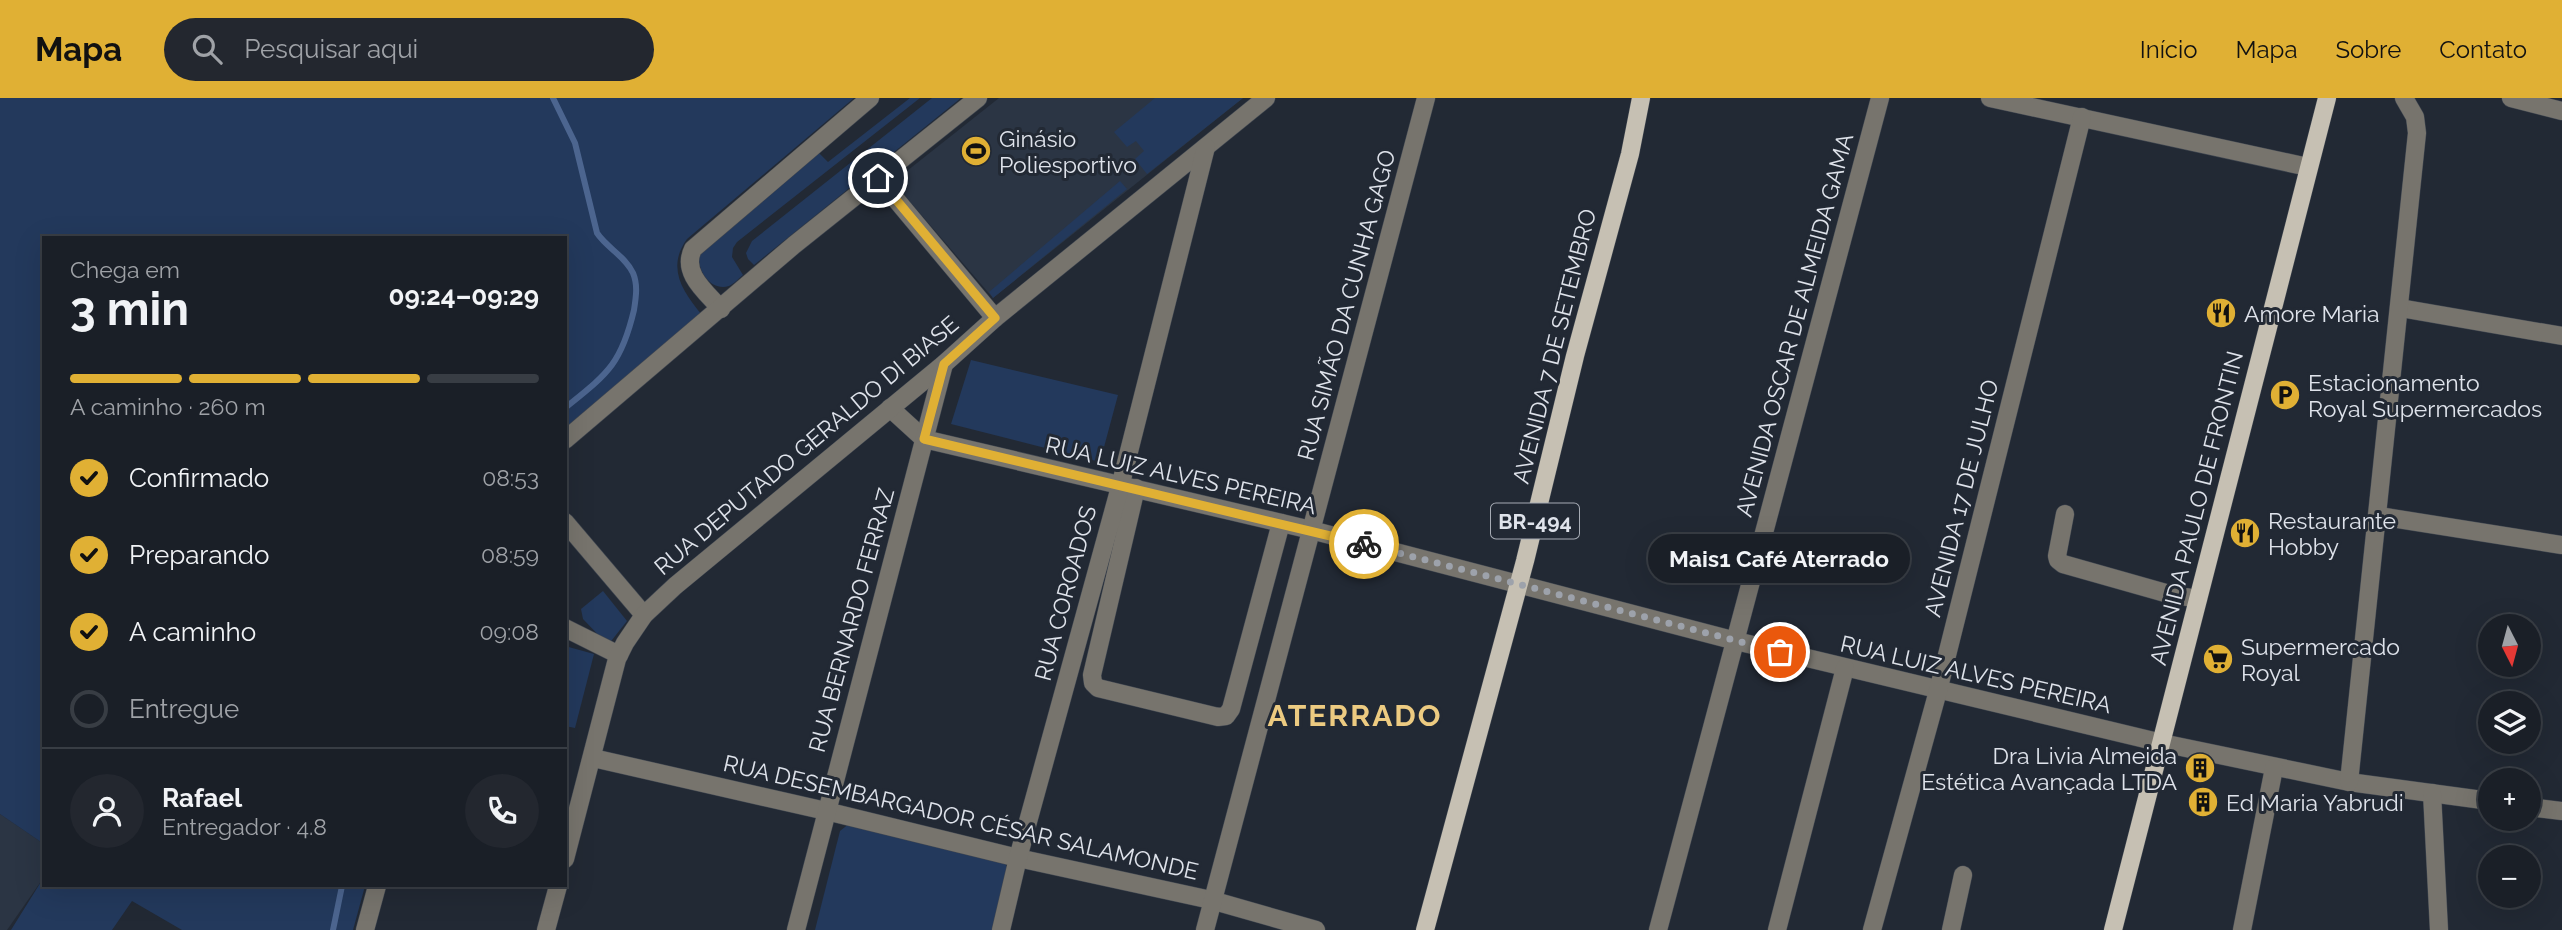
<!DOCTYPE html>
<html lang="pt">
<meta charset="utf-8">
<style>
body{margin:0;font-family:Raleway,sans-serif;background:#23272f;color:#f1f3f6;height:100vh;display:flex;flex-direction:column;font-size:26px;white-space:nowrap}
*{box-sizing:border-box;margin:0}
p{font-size:23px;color:#9fa2a7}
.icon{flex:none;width:38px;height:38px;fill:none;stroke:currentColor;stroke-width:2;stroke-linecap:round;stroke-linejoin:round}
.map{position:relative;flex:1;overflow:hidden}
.side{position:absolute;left:42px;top:138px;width:525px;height:651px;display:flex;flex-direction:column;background:#1a1f27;border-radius:0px;box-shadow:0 7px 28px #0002,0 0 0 2px #383d44}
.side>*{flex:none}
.needle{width:46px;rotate:174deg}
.fabs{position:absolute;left:2478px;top:516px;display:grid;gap:14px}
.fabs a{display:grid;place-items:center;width:63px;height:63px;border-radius:50%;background:#1a1f27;box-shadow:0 7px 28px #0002,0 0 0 2px #383d44;font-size:35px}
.pin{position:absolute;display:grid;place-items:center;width:60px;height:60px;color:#fff;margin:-30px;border:4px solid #fff;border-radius:50%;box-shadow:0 2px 7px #0007}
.courier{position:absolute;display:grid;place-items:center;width:70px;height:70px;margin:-35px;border:5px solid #e0b034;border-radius:50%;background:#fff;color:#222;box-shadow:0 2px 9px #0007}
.bubble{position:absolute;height:49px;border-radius:24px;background:#1a1f27;box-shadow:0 7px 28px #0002,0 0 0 2px #383d44;font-size:23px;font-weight:700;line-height:49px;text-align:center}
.overview em{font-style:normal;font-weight:700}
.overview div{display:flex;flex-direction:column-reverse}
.overview{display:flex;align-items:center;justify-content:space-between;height:119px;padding:0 28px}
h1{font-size:46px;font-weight:700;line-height:52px}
.bar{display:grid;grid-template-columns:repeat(4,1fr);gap:10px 7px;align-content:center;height:84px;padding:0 28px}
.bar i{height:9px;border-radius:5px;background:#383d44}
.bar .active{background:#e0b034}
.bar p{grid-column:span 4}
.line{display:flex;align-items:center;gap:18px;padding:0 28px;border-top:2px solid #383d44}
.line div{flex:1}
.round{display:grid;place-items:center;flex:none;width:74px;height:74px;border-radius:37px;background:#23272f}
ol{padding:0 28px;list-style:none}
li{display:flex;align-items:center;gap:21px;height:77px}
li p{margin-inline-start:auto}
li .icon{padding:7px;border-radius:50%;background:#e0b034;color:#111;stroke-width:4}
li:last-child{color:#9fa2a7}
li i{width:38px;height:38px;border:4px solid #383d44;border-radius:50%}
header{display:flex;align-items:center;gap:42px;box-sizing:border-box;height:98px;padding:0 35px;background:#e0b034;color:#111}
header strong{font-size:33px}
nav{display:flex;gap:38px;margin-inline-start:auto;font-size:24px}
.search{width:490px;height:63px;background:#23272f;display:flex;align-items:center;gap:18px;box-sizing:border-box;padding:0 24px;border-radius:38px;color:#9fa2a7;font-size:26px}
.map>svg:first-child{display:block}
.built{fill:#2b3544}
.green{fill:#23395c}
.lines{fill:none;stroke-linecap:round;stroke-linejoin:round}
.stream{stroke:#4c658f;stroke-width:6}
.minor-casing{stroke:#404751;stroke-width:19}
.major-casing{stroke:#404751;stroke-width:19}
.minor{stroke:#77746d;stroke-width:18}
.major{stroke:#c6c0b3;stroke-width:18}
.done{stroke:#9da2ab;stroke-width:7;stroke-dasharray:0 12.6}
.route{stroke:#e0b034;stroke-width:9}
.labels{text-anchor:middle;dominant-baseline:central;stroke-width:6;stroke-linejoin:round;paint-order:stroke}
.shield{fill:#222934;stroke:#a6abb4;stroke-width:2}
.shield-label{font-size:21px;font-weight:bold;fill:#dfe3eb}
.poi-label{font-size:23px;fill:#dfe3eb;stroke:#222934;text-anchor:start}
.street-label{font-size:23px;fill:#dfe3eb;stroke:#222934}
.district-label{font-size:30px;font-weight:bold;letter-spacing:2px;fill:#edcb81;stroke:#222934}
</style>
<header>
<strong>Mapa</strong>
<div class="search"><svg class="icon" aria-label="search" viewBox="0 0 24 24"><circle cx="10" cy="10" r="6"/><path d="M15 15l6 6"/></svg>Pesquisar aqui</div>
<nav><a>Início</a><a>Mapa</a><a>Sobre</a><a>Contato</a></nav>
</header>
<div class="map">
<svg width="2562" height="832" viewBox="0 0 2562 832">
<rect width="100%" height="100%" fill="#222934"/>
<g class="built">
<path d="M 999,0 L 1243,0 L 993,200 L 893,84 Z"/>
<path d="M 0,716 L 44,746 L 44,779 L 7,832 L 0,832 Z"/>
</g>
<g class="green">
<path d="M 0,0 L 854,0 L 687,141 C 666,170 683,194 702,217 L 565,331 L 565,140 L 44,140 L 44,746 L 0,716 Z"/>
<path d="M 910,0 L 920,0 L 737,144 L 733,150 L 732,159 L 743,177 C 739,180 734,186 729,188 C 710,194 695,170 700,154 L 816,52 L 828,64 Z"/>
<path d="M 932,0 L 961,0 L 754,167 L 748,161 L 746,155 L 752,143 Z"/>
<path d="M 1155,0 L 1243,0 L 1147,76 L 1135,61 L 1144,53 L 1136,43 L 1127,49 L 1114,34 Z"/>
<path d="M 1120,83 L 1127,91 L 993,200 L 989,194 Z"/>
<path d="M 971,262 L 1118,297 L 1100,364 L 951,326 Z"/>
<path d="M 603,493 L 627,523 L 608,547 L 583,521 L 581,511 Z"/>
<path d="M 565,548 L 594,556 L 575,630 L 565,628 Z"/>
<path d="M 850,725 L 1005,762 L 1007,773 L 992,832 L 815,832 L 840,733 Z"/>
<path d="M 44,779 L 44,788 L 365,788 L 353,832 L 182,832 L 132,803 L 112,832 L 11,832 Z"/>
</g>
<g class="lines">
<g class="stream">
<path d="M 553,0 L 575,45 L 597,135 C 607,150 625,158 633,175 C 638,187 636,199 634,212 C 621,267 607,276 565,310"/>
<path d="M 333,832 L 342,788"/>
</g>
<g class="minor-casing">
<g id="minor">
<path d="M 1990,0 L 2308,69"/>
<path d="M 2511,0 L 2562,13"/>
<path d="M 878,80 L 995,220"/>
<path d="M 2400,210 L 2562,238"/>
<path d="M 721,211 C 706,194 681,175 693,151 L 870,0"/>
<path d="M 890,310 L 924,341 L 1311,432 L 1736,543 L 2162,645 L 2349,684 L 2490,703"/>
<path d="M 565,342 L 794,147 L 978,0"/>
<path d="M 1136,390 L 1092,577 L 1093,585 L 1098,590 L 1218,619 L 1226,618 L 1231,611 L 1281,425"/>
<path d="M 2065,416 L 2057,458 L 2058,462 L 2063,466 L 2169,496 L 2198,501"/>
<path d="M 2379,418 L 2562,447"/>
<path d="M 565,424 L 644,517"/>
<path d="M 565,530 L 619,557"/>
<path d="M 593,660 L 826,713 L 1018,760 L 1211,802 L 1316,832"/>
<path d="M 2349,684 L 2417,35 L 2415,19 L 2404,0"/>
<path d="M 2432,695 L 2439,832"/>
<path d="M 2529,709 L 2562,713"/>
<path d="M 565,761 L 617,561 L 625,545 L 644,517 L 675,488 L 944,266 L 995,220 L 1266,0"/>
<path d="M 365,832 L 377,788"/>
<path d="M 546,832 L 558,788"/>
<path d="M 796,832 L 944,266"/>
<path d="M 1001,832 L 1018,760 L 1120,389 L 1206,49"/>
<path d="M 1205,832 L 1426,0"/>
<path d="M 1658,832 L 1880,0"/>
<path d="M 1777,832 L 1845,570"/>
<path d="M 1872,832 L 1938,593 L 2082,19"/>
<path d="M 1951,832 L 1963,777"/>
<path d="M 2242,832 L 2274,670"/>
</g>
</g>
<g class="major-casing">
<g id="major">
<path d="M 1425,832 L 1525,463 L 1575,258 L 1630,56 L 1641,0"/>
<path d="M 2113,832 L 2327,0"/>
</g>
</g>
<use href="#minor" class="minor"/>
<use href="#major" class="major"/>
</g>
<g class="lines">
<path class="done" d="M 1364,446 L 1780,554"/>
<path class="route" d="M 878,80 L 995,220 L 944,266 L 924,341 L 1364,446"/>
</g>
<defs>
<g id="stadium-disc" transform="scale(1.575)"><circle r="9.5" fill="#e0b034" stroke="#222934"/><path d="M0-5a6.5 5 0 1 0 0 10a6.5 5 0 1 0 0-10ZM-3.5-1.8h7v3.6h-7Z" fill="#111"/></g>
<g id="restaurant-disc" transform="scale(1.575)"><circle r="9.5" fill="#e0b034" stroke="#222934"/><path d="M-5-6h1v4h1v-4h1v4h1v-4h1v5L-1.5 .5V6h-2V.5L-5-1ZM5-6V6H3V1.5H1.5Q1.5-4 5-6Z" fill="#111"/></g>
<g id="parking-disc" transform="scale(1.575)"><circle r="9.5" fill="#e0b034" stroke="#222934"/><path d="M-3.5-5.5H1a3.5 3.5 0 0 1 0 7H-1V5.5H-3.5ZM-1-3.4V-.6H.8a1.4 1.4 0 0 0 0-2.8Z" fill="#111"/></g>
<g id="supermarket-disc" transform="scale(1.575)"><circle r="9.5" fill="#e0b034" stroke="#222934"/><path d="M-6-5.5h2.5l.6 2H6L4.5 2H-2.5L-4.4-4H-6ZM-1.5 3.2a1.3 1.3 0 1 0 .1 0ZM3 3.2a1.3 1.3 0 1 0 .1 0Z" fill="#111"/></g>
<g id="building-disc" transform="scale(1.575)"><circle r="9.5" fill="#e0b034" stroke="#222934"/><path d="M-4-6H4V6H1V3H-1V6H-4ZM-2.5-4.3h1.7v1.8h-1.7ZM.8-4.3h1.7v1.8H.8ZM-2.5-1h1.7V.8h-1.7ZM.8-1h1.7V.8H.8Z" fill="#111"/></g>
</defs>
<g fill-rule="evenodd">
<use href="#stadium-disc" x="976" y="53"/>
<use href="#restaurant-disc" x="2221" y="215"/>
<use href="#parking-disc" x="2285" y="297"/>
<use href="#restaurant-disc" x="2245" y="435"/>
<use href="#supermarket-disc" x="2218" y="561"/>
<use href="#building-disc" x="2200" y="670"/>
<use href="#building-disc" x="2203" y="704"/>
</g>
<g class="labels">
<rect class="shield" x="1491" y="405.5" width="88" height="35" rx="5"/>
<g class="shield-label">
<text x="1535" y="423">BR-494</text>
</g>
<g class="poi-label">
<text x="999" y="40">Ginásio<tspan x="999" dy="26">Poliesportivo</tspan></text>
<text x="2244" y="215">Amore Maria</text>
<text x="2308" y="284">Estacionamento<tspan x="2308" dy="26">Royal Supermercados</tspan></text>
<text x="2268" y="422">Restaurante<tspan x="2268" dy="26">Hobby</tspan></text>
<text x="2241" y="548">Supermercado<tspan x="2241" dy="26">Royal</tspan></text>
<text x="2177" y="657" text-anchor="end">Dra Livia Almeida<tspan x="2177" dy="26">Estética Avançada LTDA</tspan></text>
<text x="2226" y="704">Ed Maria Yabrudi</text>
</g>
<g class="street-label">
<text transform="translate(1346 207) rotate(-75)">RUA SIMÃO DA CUNHA GAGO</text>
<text transform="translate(1794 227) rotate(-75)">AVENIDA OSCAR DE ALMEIDA GAMA</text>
<text transform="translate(1554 248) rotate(-76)">AVENIDA 7 DE SETEMBRO</text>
<text transform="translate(806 347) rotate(-40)">RUA DEPUTADO GERALDO DI BIASE</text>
<text transform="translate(1181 377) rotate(13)">RUA LUIZ ALVES PEREIRA</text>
<text transform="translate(1961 400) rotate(-76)">AVENIDA 17 DE JULHO</text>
<text transform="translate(2196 410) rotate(-76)">AVENIDA PAULO DE FRONTIN</text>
<text transform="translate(1065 495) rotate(-75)">RUA COROADOS</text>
<text transform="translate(851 522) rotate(-75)">RUA BERNARDO FERRAZ</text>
<text transform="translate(1976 576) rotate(13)">RUA LUIZ ALVES PEREIRA</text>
<text transform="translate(961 719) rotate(13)">RUA DESEMBARGADOR CÉSAR SALAMONDE</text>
</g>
<g class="district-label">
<text x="1355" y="617">ATERRADO</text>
</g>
</g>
</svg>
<div class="fabs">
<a><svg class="needle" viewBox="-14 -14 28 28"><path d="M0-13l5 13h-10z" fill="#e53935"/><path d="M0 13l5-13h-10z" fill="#9fa2a7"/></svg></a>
<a><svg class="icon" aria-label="layers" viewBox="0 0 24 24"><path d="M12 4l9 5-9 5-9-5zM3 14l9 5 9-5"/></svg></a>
<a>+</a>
<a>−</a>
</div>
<div class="pin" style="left:1780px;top:554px;background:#ea580c"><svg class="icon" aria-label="bag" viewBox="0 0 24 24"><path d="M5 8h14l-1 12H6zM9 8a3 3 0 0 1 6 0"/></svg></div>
<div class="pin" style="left:878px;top:80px;background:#1f2937"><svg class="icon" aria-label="home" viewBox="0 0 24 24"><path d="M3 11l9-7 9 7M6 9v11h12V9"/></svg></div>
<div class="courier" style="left:1364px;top:446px"><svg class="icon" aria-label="bike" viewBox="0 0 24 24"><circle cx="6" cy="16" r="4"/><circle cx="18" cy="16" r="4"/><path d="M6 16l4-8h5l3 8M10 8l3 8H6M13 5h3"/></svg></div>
<div class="bubble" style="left:1648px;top:436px;width:262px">Mais1 Café Aterrado</div>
<section class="side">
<div class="overview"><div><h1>3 min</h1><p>Chega em</p></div><em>09:24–09:29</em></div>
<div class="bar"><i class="active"></i><i class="active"></i><i class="active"></i><i></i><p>A caminho · 260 m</p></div>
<ol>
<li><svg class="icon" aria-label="check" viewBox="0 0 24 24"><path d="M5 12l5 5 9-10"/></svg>Confirmado<p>08:53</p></li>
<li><svg class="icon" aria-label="check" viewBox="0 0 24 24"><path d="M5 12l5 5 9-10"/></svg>Preparando<p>08:59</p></li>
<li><svg class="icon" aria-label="check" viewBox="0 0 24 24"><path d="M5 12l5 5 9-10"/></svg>A caminho<p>09:08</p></li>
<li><i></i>Entregue</li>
</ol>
<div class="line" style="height:126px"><a class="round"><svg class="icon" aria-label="person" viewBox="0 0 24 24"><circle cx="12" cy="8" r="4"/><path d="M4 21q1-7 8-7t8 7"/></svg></a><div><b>Rafael</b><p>Entregador · 4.8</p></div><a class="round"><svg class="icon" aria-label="phone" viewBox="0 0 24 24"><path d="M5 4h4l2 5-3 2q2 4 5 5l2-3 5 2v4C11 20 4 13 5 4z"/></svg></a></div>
</section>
</div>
